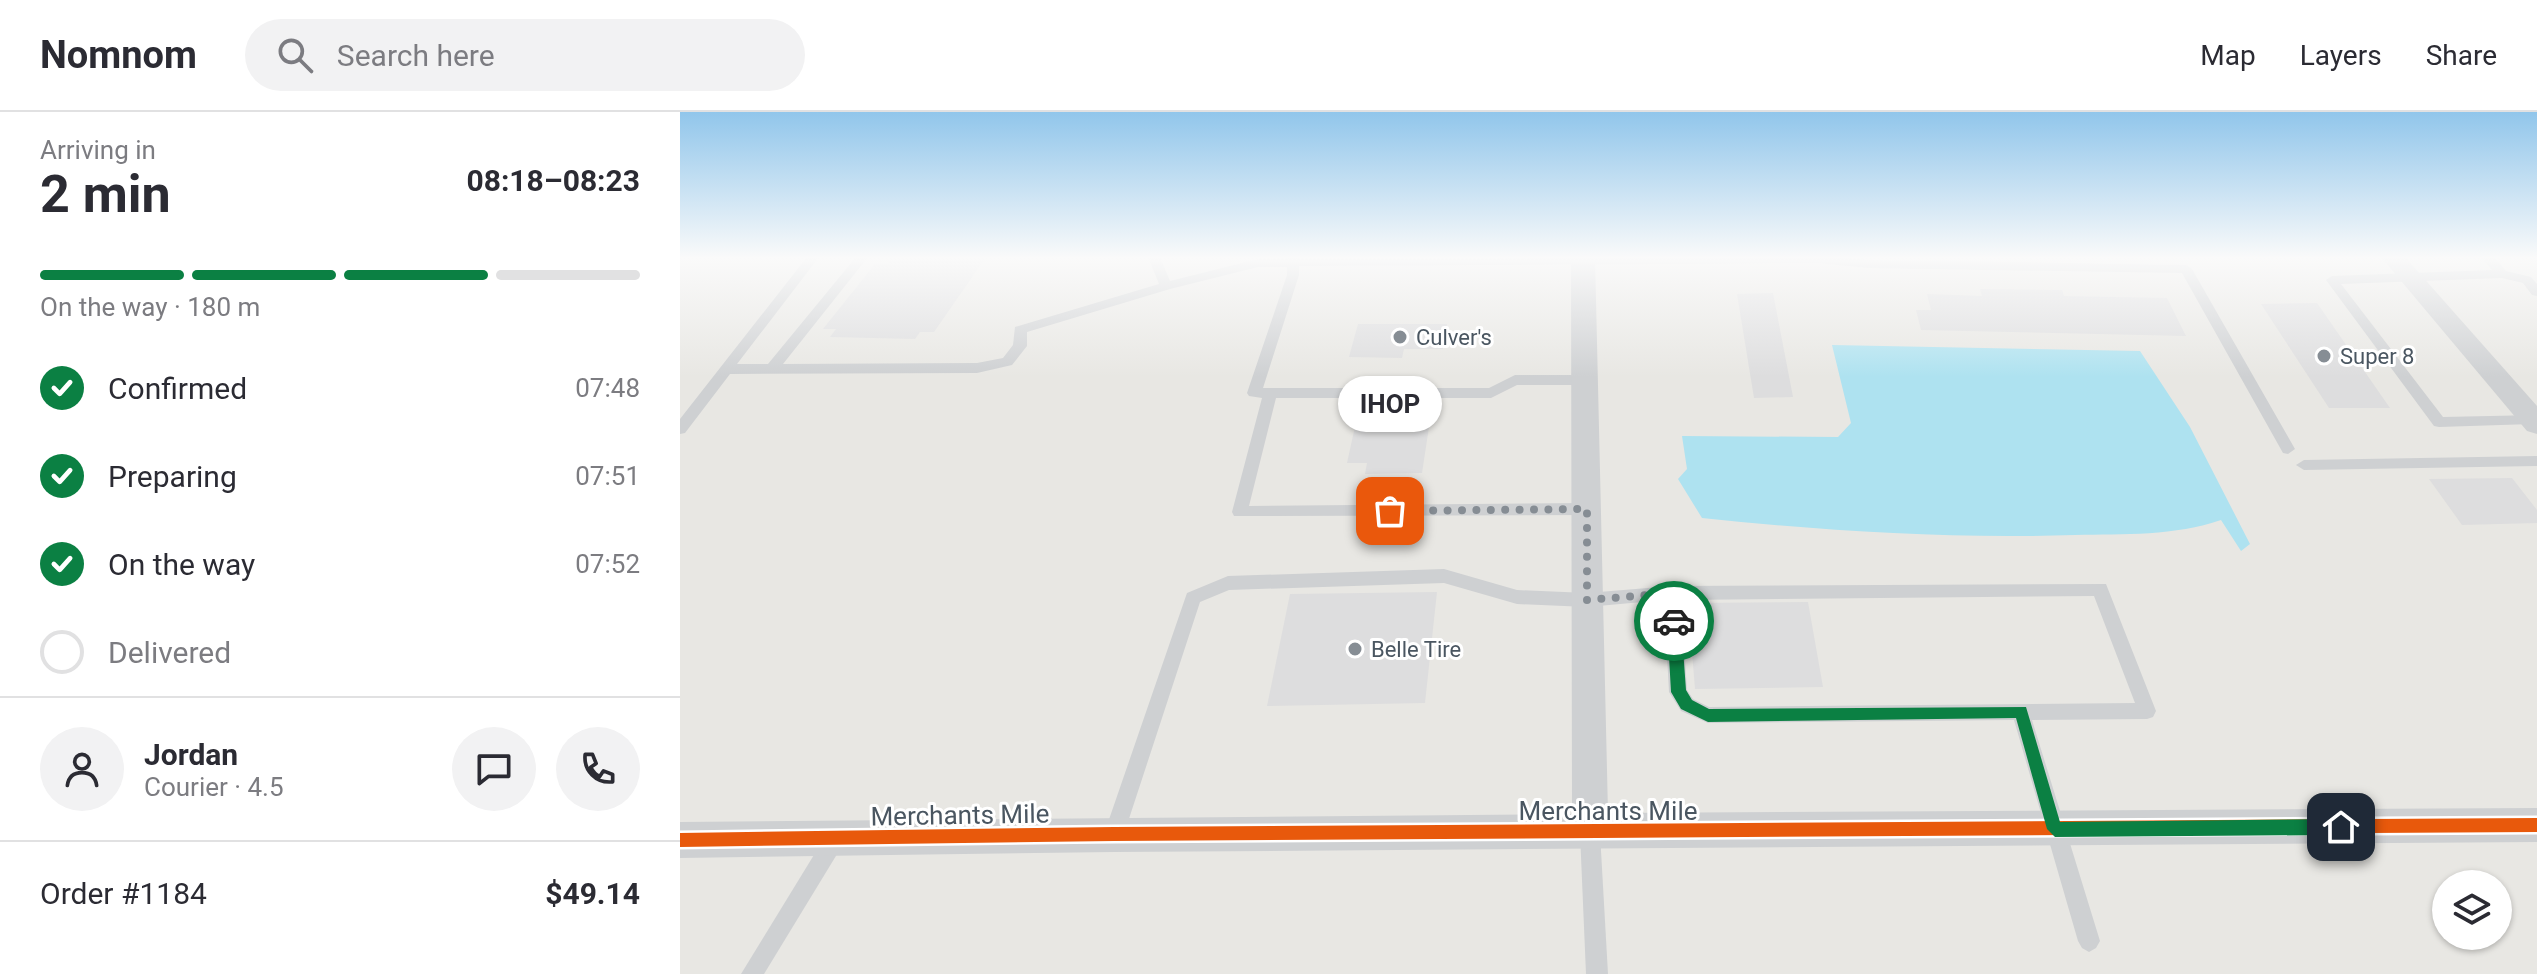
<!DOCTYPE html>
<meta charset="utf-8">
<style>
body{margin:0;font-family:Roboto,sans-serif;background:#f2f2f3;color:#2b2b33;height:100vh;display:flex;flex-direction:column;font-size:30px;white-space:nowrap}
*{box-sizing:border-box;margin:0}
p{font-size:26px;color:#7c7c81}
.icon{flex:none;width:44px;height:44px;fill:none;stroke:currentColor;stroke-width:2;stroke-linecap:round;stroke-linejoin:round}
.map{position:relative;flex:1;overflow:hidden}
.drawer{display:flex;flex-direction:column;background:#fff;width:680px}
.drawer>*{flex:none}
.fabs{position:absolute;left:1752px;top:758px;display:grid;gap:16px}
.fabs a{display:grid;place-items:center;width:80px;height:80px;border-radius:50%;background:#fff;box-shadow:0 2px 6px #0004;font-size:40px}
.pin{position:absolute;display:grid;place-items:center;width:68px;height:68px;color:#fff;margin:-34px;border-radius:16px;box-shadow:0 4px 12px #0006}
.courier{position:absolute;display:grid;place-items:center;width:80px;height:80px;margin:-40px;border:6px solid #0b8043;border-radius:50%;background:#fff;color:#222;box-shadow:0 2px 10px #0007}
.bubble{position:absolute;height:56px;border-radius:28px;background:#fff;box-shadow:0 2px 6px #0004;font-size:26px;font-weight:700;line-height:56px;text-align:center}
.headline em{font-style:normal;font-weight:700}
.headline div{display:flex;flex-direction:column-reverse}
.headline{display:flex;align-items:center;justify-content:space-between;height:136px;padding:0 40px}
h1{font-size:52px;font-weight:700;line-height:60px}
.bar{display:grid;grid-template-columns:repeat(4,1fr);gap:12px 8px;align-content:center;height:96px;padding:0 40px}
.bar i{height:10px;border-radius:6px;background:#e1e1e2}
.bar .on{background:#0b8043}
.bar p{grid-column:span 4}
.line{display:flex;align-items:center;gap:20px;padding:0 40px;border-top:2px solid #e1e1e2}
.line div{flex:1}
.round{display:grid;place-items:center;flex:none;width:84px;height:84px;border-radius:42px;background:#f2f2f3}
ol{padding:0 40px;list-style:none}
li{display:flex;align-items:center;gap:24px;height:88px}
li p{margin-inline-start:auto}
li .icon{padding:8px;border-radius:50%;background:#0b8043;color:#fff;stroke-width:4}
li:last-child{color:#7c7c81}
li i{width:44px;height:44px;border:4px solid #e1e1e2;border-radius:50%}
header{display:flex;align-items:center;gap:48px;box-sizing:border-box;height:112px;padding:0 40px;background:#fff;border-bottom:2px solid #e1e1e2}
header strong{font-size:38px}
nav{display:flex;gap:44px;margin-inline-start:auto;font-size:28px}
.search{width:560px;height:72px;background:#f2f2f3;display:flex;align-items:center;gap:20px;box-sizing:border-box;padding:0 28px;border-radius:44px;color:#7c7c81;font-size:30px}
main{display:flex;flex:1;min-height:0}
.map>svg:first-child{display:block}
.commercial{fill:#e8e7e3;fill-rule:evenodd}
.water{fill:#aee2f0}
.building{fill:#ddddde}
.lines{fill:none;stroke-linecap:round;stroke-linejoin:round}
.lane{fill:#ced0d2;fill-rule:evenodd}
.street{fill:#ced0d2;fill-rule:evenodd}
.cycleway-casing{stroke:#fff;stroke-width:19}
.cycleway{stroke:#e8590c;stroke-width:14}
.route{fill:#0b8043}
.done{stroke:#868d94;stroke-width:8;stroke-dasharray:0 14.4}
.poi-dot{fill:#868d94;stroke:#fff;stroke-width:3}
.labels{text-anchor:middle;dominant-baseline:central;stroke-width:6;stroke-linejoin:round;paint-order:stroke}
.poi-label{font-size:22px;fill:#4a5661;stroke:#fff;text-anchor:start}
.near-street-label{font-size:26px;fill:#4a5661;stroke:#fff}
</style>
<header>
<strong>Nomnom</strong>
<div class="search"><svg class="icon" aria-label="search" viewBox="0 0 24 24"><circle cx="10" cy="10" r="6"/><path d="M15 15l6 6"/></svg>Search here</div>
<nav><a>Map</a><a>Layers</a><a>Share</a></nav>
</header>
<main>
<section class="drawer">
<div class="headline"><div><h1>2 min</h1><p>Arriving in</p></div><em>08:18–08:23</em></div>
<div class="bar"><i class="on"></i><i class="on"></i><i class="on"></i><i></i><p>On the way · 180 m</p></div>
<ol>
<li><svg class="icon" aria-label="check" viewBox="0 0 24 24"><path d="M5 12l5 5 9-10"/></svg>Confirmed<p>07:48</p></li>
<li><svg class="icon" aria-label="check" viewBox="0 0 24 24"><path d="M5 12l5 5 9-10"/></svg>Preparing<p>07:51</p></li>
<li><svg class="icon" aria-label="check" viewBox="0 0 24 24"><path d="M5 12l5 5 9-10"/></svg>On the way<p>07:52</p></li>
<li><i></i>Delivered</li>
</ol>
<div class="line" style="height:144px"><a class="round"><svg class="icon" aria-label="person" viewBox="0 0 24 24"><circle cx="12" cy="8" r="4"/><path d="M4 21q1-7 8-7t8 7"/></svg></a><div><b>Jordan</b><p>Courier · 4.5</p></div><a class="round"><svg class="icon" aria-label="chat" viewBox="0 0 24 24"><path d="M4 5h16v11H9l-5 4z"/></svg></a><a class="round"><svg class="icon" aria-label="phone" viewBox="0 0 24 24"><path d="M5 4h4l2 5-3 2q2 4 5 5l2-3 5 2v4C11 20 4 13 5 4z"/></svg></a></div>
<div class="line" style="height:104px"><div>Order #1184</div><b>$49.14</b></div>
</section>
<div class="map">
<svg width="1857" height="862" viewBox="0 0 1857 862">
<rect width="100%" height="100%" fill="#f4f4f4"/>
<path class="commercial" d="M 0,145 L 1857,145 L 1857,862 L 0,862 ZM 1766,772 L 1818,772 L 1818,824 L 1766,824 Z"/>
<path class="water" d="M 1152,233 L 1460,239 L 1510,315 L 1570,432 L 1561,439 L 1541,408 C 1495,424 1444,422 1395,423 C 1270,427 1146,419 1022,406 L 998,367 L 1007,357 L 1002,324 L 1158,325 L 1171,311 Z"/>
<g class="building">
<path d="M 213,145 L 306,145 L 254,220 L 240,220 L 235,227 L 150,225 L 156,217 L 143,217 L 195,152 L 208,152 Z"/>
<path d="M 1300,177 L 1382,178 L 1384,184 L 1487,186 L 1506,224 L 1241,218 L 1236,198 L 1251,198 L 1247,182 L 1302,184 Z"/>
<path d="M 1093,181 L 1113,285 L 1074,286 L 1057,182 Z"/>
<path d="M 1637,191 L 1710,296 L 1649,296 L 1581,192 Z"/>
<path d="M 678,212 L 767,212 L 763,237 L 724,237 L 722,246 L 669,245 Z"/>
<path d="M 751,302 L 742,361 L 685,362 L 687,351 L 667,351 L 676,310 L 702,310 L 703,303 Z"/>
<path d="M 1832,366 L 1857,398 L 1857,411 L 1782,413 L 1749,367 Z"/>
<path d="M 757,480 L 745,591 L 587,594 L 610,482 Z"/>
<path d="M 1128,490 L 1143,575 L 1015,577 L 1008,491 Z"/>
</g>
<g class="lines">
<g class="lane">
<path d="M 127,145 L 139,145 L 57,252 L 88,252 L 176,145 L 188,145 L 103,252 L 297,251 L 323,246 L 333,233 L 335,215 L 479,172 L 468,145 L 480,145 L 490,169 L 578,147 L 607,147 L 607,145 L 619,145 L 619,147 L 1154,145 L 1188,148 L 1506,153 L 1512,157 L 1615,337 L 1608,342 L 1603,341 L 1502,161 L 1188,156 L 1138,151 L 619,154 L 619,163 L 583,276 L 809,276 L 835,263 L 905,263 L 912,268 L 905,273 L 837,273 L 811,286 L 596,286 L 569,394 L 907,391 L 915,397 L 907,403 L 554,404 L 552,400 L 582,286 L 569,284 L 567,281 L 607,163 L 607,155 L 578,155 L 490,177 L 347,220 L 347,234 L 332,253 L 297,261 L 50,262 L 5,321 L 0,322 L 0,307 Z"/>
<path d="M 1801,145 L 1814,145 L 1826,159 L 1851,165 L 1857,172 L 1857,184 L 1852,183 L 1843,171 L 1822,166 L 1661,172 L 1763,305 L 1857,303 L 1857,311 L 1852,312 L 1759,315 L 1754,314 L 1646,168 L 1652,164 L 1812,158 Z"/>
<path d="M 1857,344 L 1857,354 L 1624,358 L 1616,353 L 1624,348 Z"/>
<path d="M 764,457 L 837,478 L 907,481 L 992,474 L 1426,472 L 1476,599 L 1473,605 L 1467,607 L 1352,608 L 1420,829 L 1416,836 L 1409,840 L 1402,836 L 1398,829 L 1334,608 L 1028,611 L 1001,599 L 989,580 L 984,488 L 907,495 L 837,492 L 764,471 L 549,478 L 520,490 L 444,722 L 441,729 L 434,731 L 427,729 L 424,722 L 507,481 L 548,464 ZM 1414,484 L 1455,591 L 1029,595 L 1013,587 L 1007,578 L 1001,488 Z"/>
<path d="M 910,712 L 917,714 L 920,721 L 928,862 L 906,862 L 900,721 L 903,714 Z"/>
<path d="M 155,718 L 162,720 L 165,727 L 162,734 L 84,862 L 61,862 L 148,720 Z"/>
</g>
<g class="street">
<path d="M 891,145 L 915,145 L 928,701 L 1857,696 L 1857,730 L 434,740 L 0,746 L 0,710 L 892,702 Z"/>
<path d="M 1701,145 L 1725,145 L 1857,294 L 1857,322 L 1847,319 Z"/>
</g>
<g class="cycleway-casing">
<path id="cycleway" d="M 0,728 L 434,722 L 1857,713"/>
</g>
<use href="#cycleway" class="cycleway"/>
</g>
<linearGradient id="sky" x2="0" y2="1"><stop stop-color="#91c6eb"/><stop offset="0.55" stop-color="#fafafa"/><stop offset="1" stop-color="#fafafa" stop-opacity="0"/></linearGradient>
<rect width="1857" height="265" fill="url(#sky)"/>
<path class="route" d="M 994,504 L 1001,509 L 1006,578 L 1012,588 L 1029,597 L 1346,595 L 1380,710 L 1661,707 L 1669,715 L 1661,723 L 1375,725 L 1367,717 L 1336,606 L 1028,610 L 1001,597 L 991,580 L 987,509 Z"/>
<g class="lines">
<path class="done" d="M 710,399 L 907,397 L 907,488 L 992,481 L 994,509"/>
</g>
<g class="poi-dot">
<circle cx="720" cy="225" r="8"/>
<circle cx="1644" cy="244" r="8"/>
<circle cx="675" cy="537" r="8"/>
</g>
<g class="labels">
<g class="poi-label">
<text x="736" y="225">Culver's</text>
<text x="1660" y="244">Super 8</text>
<text x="691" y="537">Belle Tire</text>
</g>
<g class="near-street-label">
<text x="928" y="699">Merchants Mile</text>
<text transform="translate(280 703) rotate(-1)">Merchants Mile</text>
</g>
</g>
</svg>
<div class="fabs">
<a><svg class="icon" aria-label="layers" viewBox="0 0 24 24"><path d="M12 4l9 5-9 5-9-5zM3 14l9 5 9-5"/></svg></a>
</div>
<div class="pin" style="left:710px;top:399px;background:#ea580c"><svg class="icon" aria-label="bag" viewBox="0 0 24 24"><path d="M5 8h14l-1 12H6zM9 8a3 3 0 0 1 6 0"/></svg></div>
<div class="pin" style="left:1661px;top:715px;background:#1f2937"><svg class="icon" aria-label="home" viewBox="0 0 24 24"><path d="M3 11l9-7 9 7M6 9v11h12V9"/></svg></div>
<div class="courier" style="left:994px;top:509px"><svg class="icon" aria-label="car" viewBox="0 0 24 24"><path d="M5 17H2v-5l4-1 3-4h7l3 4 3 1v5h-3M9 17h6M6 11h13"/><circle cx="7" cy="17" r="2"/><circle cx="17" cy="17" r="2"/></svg></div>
<div class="bubble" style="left:658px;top:264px;width:104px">IHOP</div>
</div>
</main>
